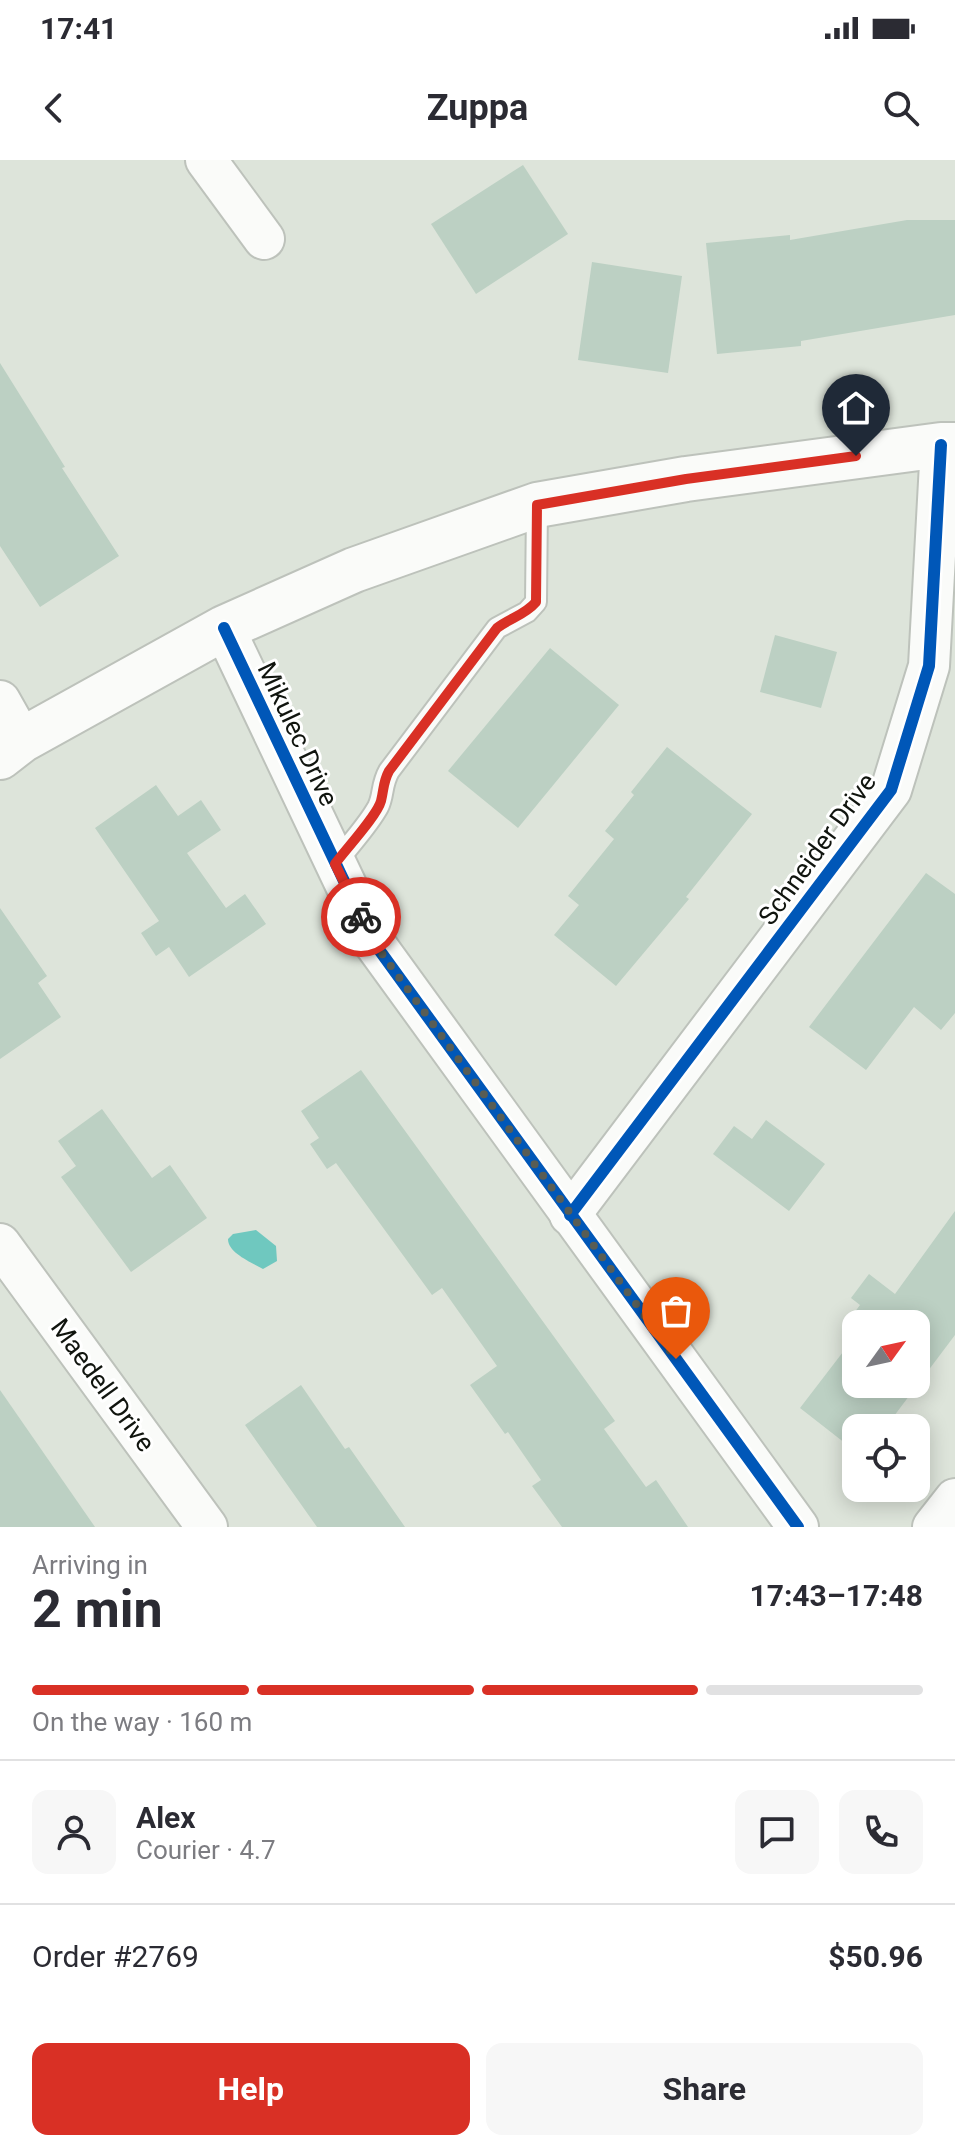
<!DOCTYPE html>
<meta charset="utf-8">
<style>
body{margin:0;font-family:Roboto,sans-serif;background:#f7f7f7;color:#2b2b33;height:100vh;display:flex;flex-direction:column;font-size:30px;white-space:nowrap}
*{box-sizing:border-box;margin:0}
p{font-size:26px;color:#7c7c81}
.icon{flex:none;width:44px;height:44px;fill:none;stroke:currentColor;stroke-width:2;stroke-linecap:round;stroke-linejoin:round}
.map{position:relative;height:1367px;overflow:hidden}
.details{display:flex;flex-direction:column;background:#fff;flex:1}
.details>*{flex:none}
.needle{width:52px;rotate:57deg}
.buttons{position:absolute;left:842px;top:1150px;display:grid;gap:16px}
.buttons a{display:grid;place-items:center;width:88px;height:88px;border-radius:16px;background:#fff;box-shadow:0 4px 20px #0003;font-size:40px}
.pin{position:absolute;display:grid;place-items:center;width:68px;height:68px;color:#fff;margin:-82px -34px;border-radius:50% 50% 50% 0;rotate:-45deg;box-shadow:0 0 8px #0007}
.pin .icon{rotate:45deg}
.courier{position:absolute;display:grid;place-items:center;width:80px;height:80px;margin:-40px;border:6px solid #d93025;border-radius:50%;background:#fff;color:#222;box-shadow:0 2px 10px #0007}
.overview em{font-style:normal;font-weight:700}
.overview div{display:flex;flex-direction:column-reverse}
.overview{display:flex;align-items:center;justify-content:space-between;height:136px;padding:0 32px}
h1{font-size:52px;font-weight:700;line-height:60px}
.bar{display:grid;grid-template-columns:repeat(4,1fr);gap:12px 8px;align-content:center;height:96px;padding:0 32px}
.bar i{height:10px;border-radius:6px;background:#e1e1e2}
.bar .selected{background:#d93025}
.bar p{grid-column:span 4}
.line{display:flex;align-items:center;gap:20px;padding:0 32px;border-top:2px solid #e1e1e2}
.line div{flex:1}
.round{display:grid;place-items:center;flex:none;width:84px;height:84px;border-radius:16px;background:#f7f7f7}
.action{display:flex;gap:16px;margin-top:auto;padding:16px 32px}
.action a{flex:1;height:92px;border-radius:16px;background:#d93025;color:#fff;font-size:32px;font-weight:700;line-height:92px;text-align:center}
.action a+a{background:#f7f7f7;color:#2b2b33}
.status{display:flex;justify-content:space-between;align-items:center;height:56px;padding:0 40px;background:#fff;direction:ltr}
.status svg{height:22px;fill:currentColor}
header{display:flex;justify-content:space-between;align-items:center;height:104px;padding:0 32px;background:#fff;font-size:36px;font-weight:700}
.map>svg:first-child{display:block}
.water{fill:#6fc8bf}
.building{fill:#bcd0c3}
.lines{fill:none;stroke-linecap:round;stroke-linejoin:round}
.lane-casing{stroke:#bdc2bb;stroke-width:24}
.street-casing{stroke:#bdc2bb;stroke-width:44}
.secondary-casing{stroke:#bdc2bb;stroke-width:48}
.lane{stroke:#fafbf9;stroke-width:20}
.street{stroke:#fafbf9;stroke-width:40}
.secondary{stroke:#fafbf9;stroke-width:44}
.cycleway-casing{stroke:#fff;stroke-width:17}
.cycleway{stroke:#0057b8;stroke-width:12}
.done{stroke:#585d55;stroke-width:8;stroke-dasharray:0 14.4}
.route{stroke:#d93025;stroke-width:10}
.labels{text-anchor:middle;dominant-baseline:central;stroke-width:6;stroke-linejoin:round;paint-order:stroke}
.street-label{font-size:26px;fill:#10140e;stroke:#fff}
</style>
<div class="status"><b>17:41</b><svg viewBox="0 0 49 12"><path d="M0 12V9h3v3zM5 12V6h3v6zM10 12V3h3v9zM15 12V0h3v12zM26 1h20v11H26zM47 4h2v5h-2z"/></svg></div>
<header><svg class="icon" aria-label="back" viewBox="0 0 24 24"><path d="M15 5l-7 7 7 7"/></svg>Zuppa<svg class="icon" aria-label="search" viewBox="0 0 24 24"><circle cx="10" cy="10" r="6"/><path d="M15 15l6 6"/></svg></header>
<div class="map">
<svg width="955" height="1367" viewBox="0 0 955 1367">
<rect width="100%" height="100%" fill="#dde4da"/>
<path class="water" d="M 256,1070 L 276,1086 L 277,1101 L 263,1109 C 251,1102 228,1093 228,1079 L 233,1074 Z"/>
<g class="building">
<path d="M 523,5 L 568,74 L 476,134 L 431,64 Z"/>
<path d="M 907,60 L 955,60 L 955,155 L 801,181 L 801,186 L 717,194 L 706,83 L 790,75 L 790,80 Z"/>
<path d="M 592,102 L 682,116 L 668,213 L 578,200 Z"/>
<path d="M 0,203 L 65,307 L 62,308 L 119,396 L 40,447 L 0,386 Z"/>
<path d="M 775,475 L 837,492 L 821,548 L 760,532 Z"/>
<path d="M 550,488 L 619,545 L 518,668 L 448,611 Z"/>
<path d="M 667,587 L 752,654 L 686,737 L 689,739 L 616,826 L 554,775 L 579,745 L 568,736 L 614,679 L 605,671 L 634,635 L 631,632 Z"/>
<path d="M 156,625 L 178,656 L 201,640 L 221,670 L 187,693 L 226,748 L 245,734 L 266,764 L 189,817 L 169,787 L 156,796 L 141,773 L 159,761 L 95,668 Z"/>
<path d="M 926,713 L 955,734 L 955,853 L 941,870 L 914,847 L 866,910 L 809,867 Z"/>
<path d="M 0,748 L 47,816 L 38,823 L 61,857 L 0,899 Z"/>
<path d="M 361,910 L 615,1261 L 604,1269 L 646,1327 L 656,1320 L 688,1367 L 562,1367 L 532,1326 L 541,1320 L 508,1272 L 505,1274 L 470,1225 L 497,1206 L 442,1128 L 432,1135 L 336,1003 L 327,1009 L 310,984 L 319,978 L 301,951 Z"/>
<path d="M 102,949 L 152,1018 L 170,1005 L 207,1058 L 131,1112 L 61,1017 L 76,1006 L 58,981 Z"/>
<path d="M 766,960 L 825,1004 L 789,1051 L 713,994 L 734,966 L 752,979 Z"/>
<path d="M 955,1051 L 955,1175 L 885,1268 L 856,1268 L 856,1280 L 850,1287 L 800,1248 L 856,1175 L 856,1224 L 916,1224 L 916,1164 L 846,1164 L 860,1145 L 851,1138 L 869,1114 L 895,1134 Z"/>
<path d="M 301,1225 L 345,1289 L 349,1287 L 405,1367 L 317,1367 L 245,1265 Z"/>
<path d="M 0,1230 L 95,1367 L 0,1367 Z"/>
</g>
<g class="lines">
<g class="lane-casing">
<path id="lane" d="M 335,704 C 349,685 367,667 378,647 C 384,635 381,625 389,611 L 497,468 L 527,452 L 536,442 L 537,345"/>
</g>
<g class="street-casing">
<g id="street">
<path d="M 206,0 L 264,79"/>
<path d="M 224,468 L 372,780 L 798,1367"/>
<path d="M 0,541 L 22,580"/>
<path d="M 570,1055 L 891,630 L 929,506 L 941,285"/>
<path d="M 0,1084 L 207,1367"/>
<path d="M 933,1367 L 955,1339"/>
</g>
</g>
<g class="secondary-casing">
<path id="secondary" d="M 0,597 L 22,580 L 224,468 L 354,410 L 537,345 L 686,319 L 941,285 L 955,285"/>
</g>
<use href="#lane" class="lane"/>
<use href="#street" class="street"/>
<use href="#secondary" class="secondary"/>
<g class="cycleway-casing">
<g id="cycleway">
<path d="M 224,468 L 372,780 L 798,1367"/>
<path d="M 570,1055 L 891,630 L 929,506 L 941,285"/>
</g>
</g>
<use href="#cycleway" class="cycleway"/>
</g>
<g class="lines">
<path class="done" d="M 361,757 L 372,780 L 676,1199"/>
<path class="route" d="M 361,757 L 335,704 C 345,690 377,656 381,641 C 384,629 383,622 389,611 L 497,468 C 510,458 525,455 536,442 L 537,345 L 686,319 L 856,296"/>
</g>
<g class="labels">
<g class="street-label">
<text transform="translate(298 574) rotate(65)">Mikulec Drive</text>
<text transform="translate(817 689) rotate(-54)">Schneider Drive</text>
<text transform="translate(103 1225) rotate(54)">Maedell Drive</text>
</g>
</g>
</svg>
<div class="buttons">
<a><svg class="needle" viewBox="-14 -14 28 28"><path d="M0-13l5 13h-10z" fill="#e53935"/><path d="M0 13l5-13h-10z" fill="#7c7c81"/></svg></a>
<a><svg class="icon" aria-label="locate" viewBox="0 0 24 24"><circle cx="12" cy="12" r="6"/><path d="M12 2v4M12 18v4M2 12h4M18 12h4"/></svg></a>
</div>
<div class="pin" style="left:676px;top:1199px;background:#ea580c"><svg class="icon" aria-label="bag" viewBox="0 0 24 24"><path d="M5 8h14l-1 12H6zM9 8a3 3 0 0 1 6 0"/></svg></div>
<div class="pin" style="left:856px;top:296px;background:#1f2937"><svg class="icon" aria-label="home" viewBox="0 0 24 24"><path d="M3 11l9-7 9 7M6 9v11h12V9"/></svg></div>
<div class="courier" style="left:361px;top:757px"><svg class="icon" aria-label="bike" viewBox="0 0 24 24"><circle cx="6" cy="16" r="4"/><circle cx="18" cy="16" r="4"/><path d="M6 16l4-8h5l3 8M10 8l3 8H6M13 5h3"/></svg></div>
</div>
<section class="details">
<div class="overview"><div><h1>2 min</h1><p>Arriving in</p></div><em>17:43–17:48</em></div>
<div class="bar"><i class="selected"></i><i class="selected"></i><i class="selected"></i><i></i><p>On the way · 160 m</p></div>
<div class="line" style="height:144px"><a class="round"><svg class="icon" aria-label="person" viewBox="0 0 24 24"><circle cx="12" cy="8" r="4"/><path d="M4 21q1-7 8-7t8 7"/></svg></a><div><b>Alex</b><p>Courier · 4.7</p></div><a class="round"><svg class="icon" aria-label="chat" viewBox="0 0 24 24"><path d="M4 5h16v11H9l-5 4z"/></svg></a><a class="round"><svg class="icon" aria-label="phone" viewBox="0 0 24 24"><path d="M5 4h4l2 5-3 2q2 4 5 5l2-3 5 2v4C11 20 4 13 5 4z"/></svg></a></div>
<div class="line" style="height:104px"><div>Order #2769</div><b>$50.96</b></div>
<div class="action"><a>Help</a><a>Share</a></div>
</section>
